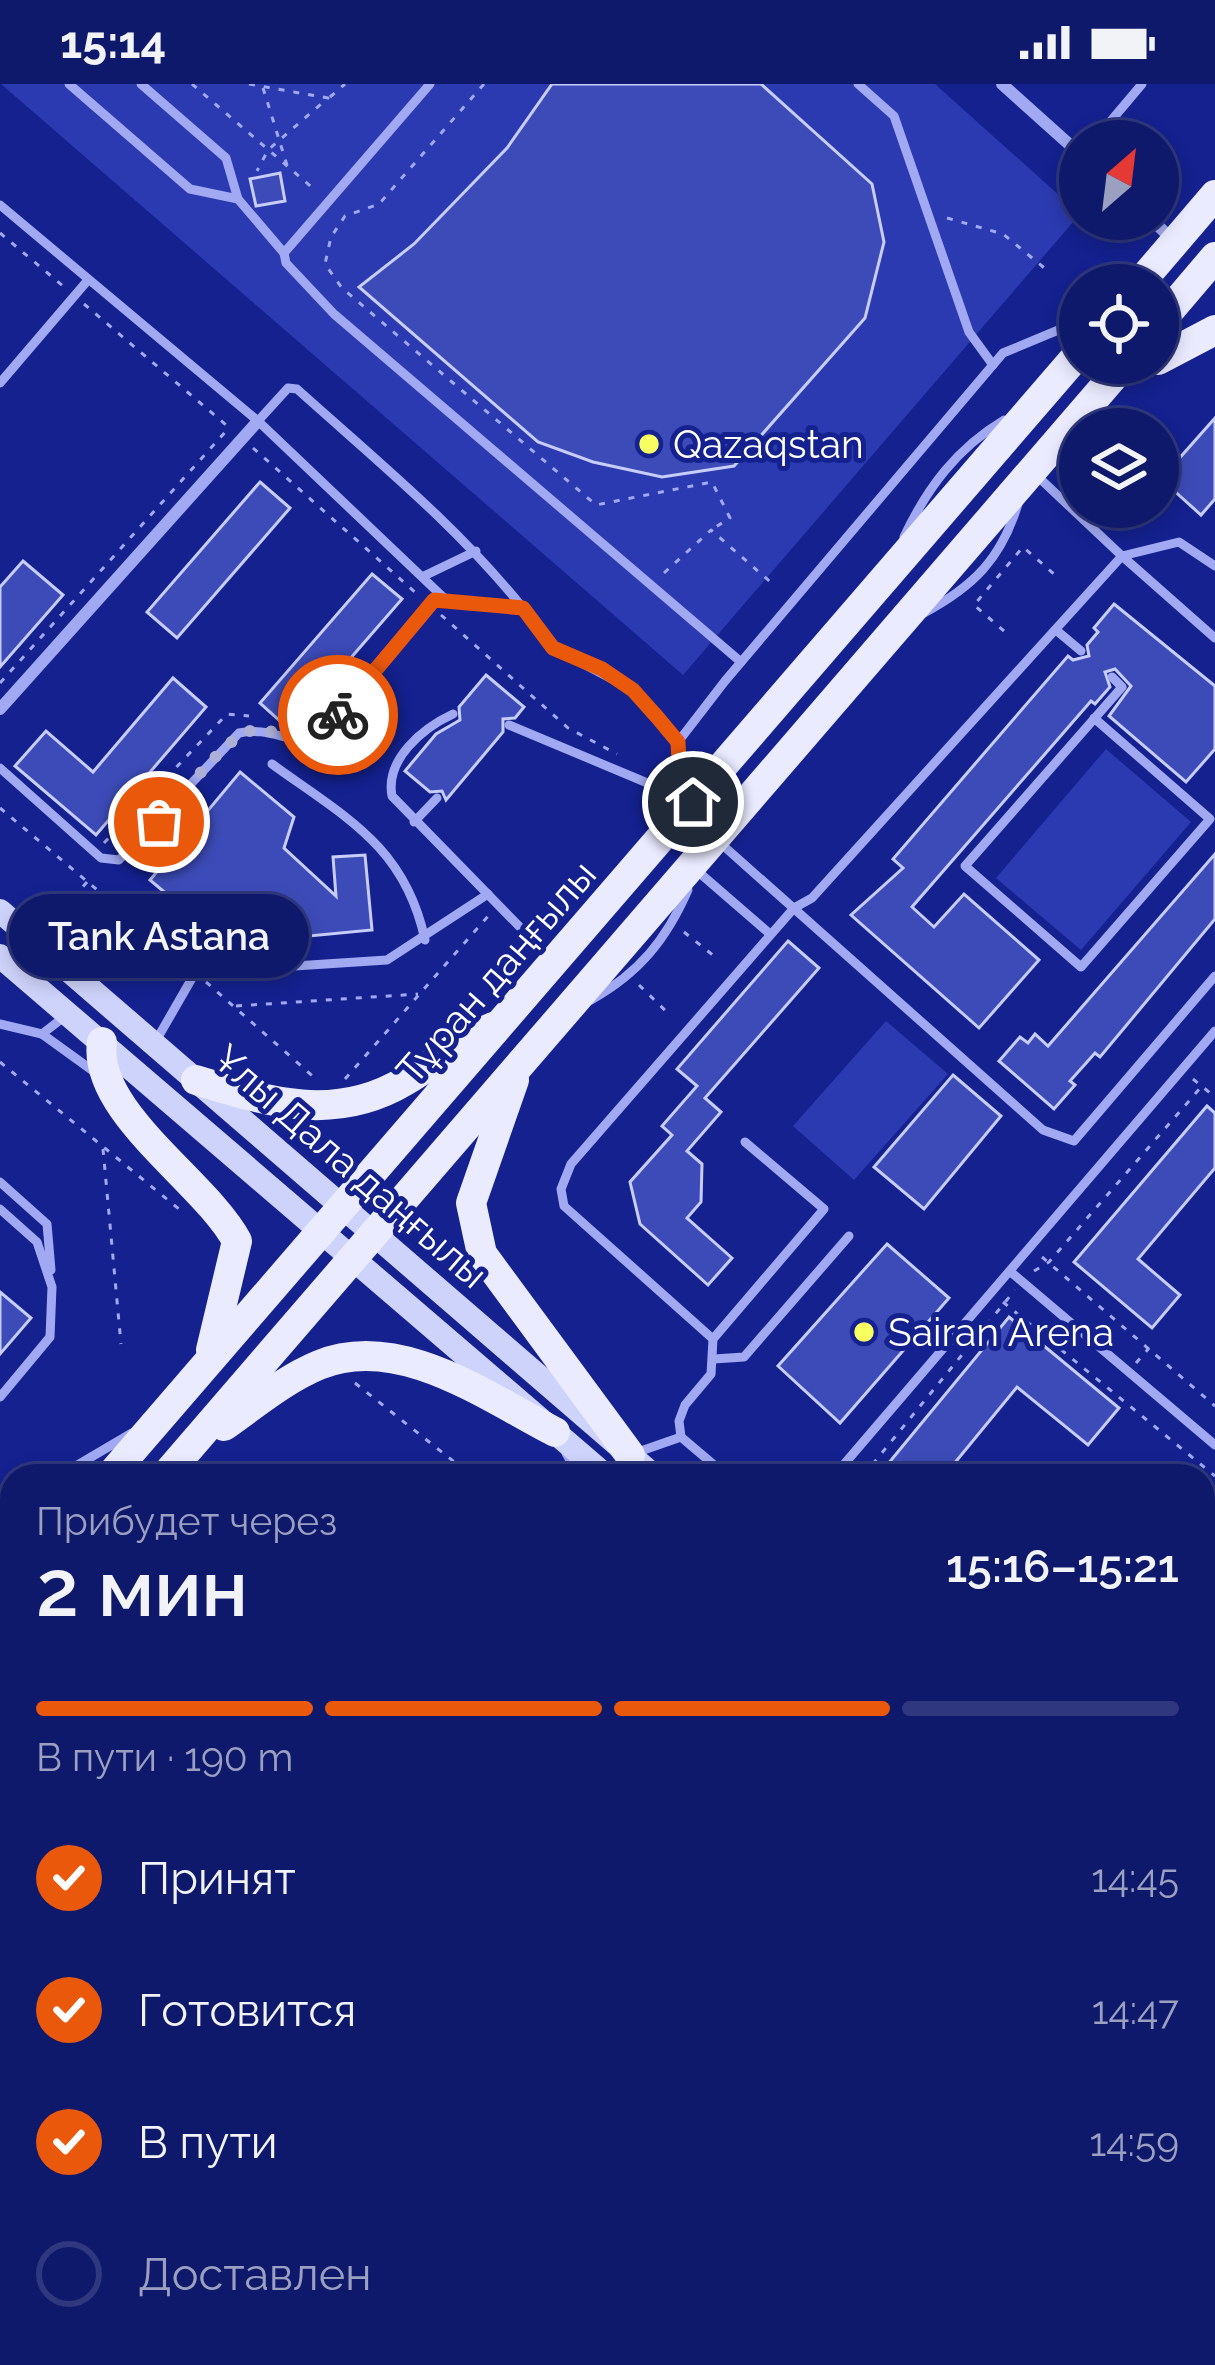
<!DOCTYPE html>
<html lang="ru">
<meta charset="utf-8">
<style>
body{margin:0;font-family:Raleway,sans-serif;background:#182271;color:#f1f3f6;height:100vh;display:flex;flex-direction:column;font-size:45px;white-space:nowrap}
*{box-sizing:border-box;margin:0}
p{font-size:39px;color:#9ba0c1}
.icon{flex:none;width:66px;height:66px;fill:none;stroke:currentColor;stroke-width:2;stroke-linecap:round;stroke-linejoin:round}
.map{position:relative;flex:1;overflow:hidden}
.drawer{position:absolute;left:0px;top:1380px;width:1215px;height:903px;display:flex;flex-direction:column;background:#0f196b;border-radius:36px 36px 0 0;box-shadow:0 6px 18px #0003,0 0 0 3px #2f387e}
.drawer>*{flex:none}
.needle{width:78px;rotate:28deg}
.tools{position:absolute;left:1059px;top:36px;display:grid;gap:24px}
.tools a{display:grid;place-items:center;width:120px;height:120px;border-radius:50%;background:#0f196b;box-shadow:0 6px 18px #0003,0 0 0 3px #2f387e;font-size:60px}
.pin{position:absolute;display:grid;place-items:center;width:102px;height:102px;color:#fff;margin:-51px;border:6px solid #fff;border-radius:50%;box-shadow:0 3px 12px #0007}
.courier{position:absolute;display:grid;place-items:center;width:120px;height:120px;margin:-60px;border:9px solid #ea580c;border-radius:50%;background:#fff;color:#222;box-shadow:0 3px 15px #0007}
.bubble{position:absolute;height:84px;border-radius:42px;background:#0f196b;box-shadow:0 6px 18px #0003,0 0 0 3px #2f387e;font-size:39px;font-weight:600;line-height:84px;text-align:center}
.head em{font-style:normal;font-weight:600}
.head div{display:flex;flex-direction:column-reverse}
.head{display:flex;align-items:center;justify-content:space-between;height:204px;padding:0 36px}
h1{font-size:78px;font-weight:600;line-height:90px}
.bar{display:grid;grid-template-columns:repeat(4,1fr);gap:18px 12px;align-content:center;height:144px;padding:0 36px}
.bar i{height:15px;border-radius:9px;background:#2f387e}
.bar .active{background:#ea580c}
.bar p{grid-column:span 4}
ol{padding:0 36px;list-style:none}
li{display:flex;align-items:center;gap:36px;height:132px}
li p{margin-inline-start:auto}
li .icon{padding:12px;border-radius:50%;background:#ea580c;color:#fff;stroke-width:4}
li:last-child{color:#9ba0c1}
li i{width:66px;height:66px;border:6px solid #2f387e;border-radius:50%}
.status{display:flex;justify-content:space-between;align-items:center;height:84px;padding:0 60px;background:#0f196b;direction:ltr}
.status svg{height:33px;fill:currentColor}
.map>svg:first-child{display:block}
.green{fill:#2b3ab0}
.building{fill:#3d4bb8;stroke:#c7cdfc;stroke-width:3}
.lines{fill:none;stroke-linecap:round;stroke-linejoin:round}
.path{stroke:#a0a9f1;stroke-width:3;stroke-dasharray:6 9;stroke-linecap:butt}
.lane{stroke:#a0a9f1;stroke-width:9}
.street{stroke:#a0a9f1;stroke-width:12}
.secondary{stroke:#ced3fb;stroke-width:24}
.primary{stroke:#eaebff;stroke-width:30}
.done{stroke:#adb1d8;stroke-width:12;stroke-dasharray:0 21.6}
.route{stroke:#ea580c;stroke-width:15}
.poi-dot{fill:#f7ff60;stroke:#14218f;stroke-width:4.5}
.labels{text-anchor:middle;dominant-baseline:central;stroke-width:10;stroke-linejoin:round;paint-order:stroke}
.poi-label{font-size:39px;fill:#fff;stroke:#14218f;text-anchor:start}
.street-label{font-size:39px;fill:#fff;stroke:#14218f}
</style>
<div class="status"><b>15:14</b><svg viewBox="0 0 49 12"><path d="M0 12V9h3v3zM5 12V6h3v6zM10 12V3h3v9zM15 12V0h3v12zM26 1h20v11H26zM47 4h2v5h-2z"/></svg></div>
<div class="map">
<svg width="1215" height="2281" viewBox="0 0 1215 2281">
<rect width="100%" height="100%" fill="#14218f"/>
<g class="green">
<path d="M 1,0 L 935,0 L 1080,130 L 683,591 Z"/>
<path d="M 1106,665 L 1191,738 L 1081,866 L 996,794 Z"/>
<path d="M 886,937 L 948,990 L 854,1096 L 793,1042 Z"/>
</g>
<g class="building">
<path d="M 552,0 L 761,0 L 872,100 L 884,158 L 865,234 L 734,382 L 662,393 L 593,378 L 538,358 L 359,203 L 414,160 L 507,64 Z"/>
<path d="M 280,89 L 285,117 L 256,122 L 250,95 Z"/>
<path d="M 1215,334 L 1215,415 L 1201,431 L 1161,395 Z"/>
<path d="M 260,398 L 290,424 L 177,554 L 147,528 Z"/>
<path d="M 23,477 L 63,511 L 0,583 L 0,503 Z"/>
<path d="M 372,490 L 402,515 L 289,645 L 260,619 Z"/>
<path d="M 1114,520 L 1215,602 L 1215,665 L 1186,698 L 1109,632 L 1131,602 L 1115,585 L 1105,588 L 1110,603 L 1095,620 L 1091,617 L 912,823 L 934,843 L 964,810 L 1039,876 L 979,944 L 851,831 L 903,784 L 893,775 L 1068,572 L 1073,576 L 1089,572 L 1087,561 L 1098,548 L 1094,544 Z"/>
<path d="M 486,591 L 524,623 L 515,634 L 503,635 L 503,648 L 446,716 L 442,707 L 430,708 L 405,687 L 436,650 L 460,636 L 459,623 Z"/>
<path d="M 173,594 L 206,623 L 96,751 L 15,682 L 46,647 L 93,688 Z"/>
<path d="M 240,688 L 294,733 L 284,764 L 336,812 L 333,773 L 365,771 L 372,846 L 226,860 L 150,796 Z"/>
<path d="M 1215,770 L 1215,835 L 1100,973 L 1095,969 L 1070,997 L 1075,1001 L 1054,1025 L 999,977 L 1020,953 L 1028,959 L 1035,950 L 1048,962 Z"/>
<path d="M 788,857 L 819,884 L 705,1014 L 721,1028 L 687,1067 L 702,1080 L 701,1118 L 687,1134 L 732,1174 L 708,1201 L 640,1140 L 630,1098 L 672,1051 L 662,1042 L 697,1002 L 677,985 Z"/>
<path d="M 953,991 L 1001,1032 L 924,1125 L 874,1083 Z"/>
<path d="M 1207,1022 L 1215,1029 L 1215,1084 L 1138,1175 L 1180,1211 L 1152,1244 L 1074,1178 Z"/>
<path d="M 887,1160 L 949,1214 L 840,1339 L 778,1282 Z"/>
<path d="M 0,1208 L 31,1234 L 0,1270 Z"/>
<path d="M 1009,1233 L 1119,1324 L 1088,1361 L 1017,1303 L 944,1392 L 878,1392 Z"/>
</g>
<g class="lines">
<g class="path">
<path d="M 192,0 L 315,106"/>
<path d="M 249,0 L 328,14 L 268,66 L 257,87"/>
<path d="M 484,0 L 379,120 L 345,132 L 331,153 L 325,180 L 342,204 L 596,421 L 712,398 L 730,434 L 711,446"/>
<path d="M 263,4 L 287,81"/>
<path d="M 330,13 L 345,0"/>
<path d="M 947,134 L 1003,150 L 1048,187"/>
<path d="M 0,149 L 63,202"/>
<path d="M 84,220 L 232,346"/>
<path d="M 253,364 L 416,509"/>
<path d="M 664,489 L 711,446 L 775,502"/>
<path d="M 441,531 L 568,644 L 617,670"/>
<path d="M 1004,547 L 974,521 L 1023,463 L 1054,490"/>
<path d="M 0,599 L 227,346"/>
<path d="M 0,724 L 185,880"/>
<path d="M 104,759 L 227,630 L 249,632"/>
<path d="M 87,798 L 70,817 L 126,869 L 144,848"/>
<path d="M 684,848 L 719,876"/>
<path d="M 206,898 L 316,995"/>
<path d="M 639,901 L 671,932"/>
<path d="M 236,922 L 418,910"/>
<path d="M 0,978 L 185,1130"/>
<path d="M 345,995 L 489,831"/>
<path d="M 1193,995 L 1215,1013"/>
<path d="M 103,1065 L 121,1260"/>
<path d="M 1042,1173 L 1215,1322"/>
<path d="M 1034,1187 L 1049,1178 L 1202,1002"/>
<path d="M 1003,1218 L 1215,1392"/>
<path d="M 1136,1279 L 1149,1264"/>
<path d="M 355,1299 L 472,1392"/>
<path d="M 863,1392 L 1015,1206"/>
<path d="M 1203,1495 L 1215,1482"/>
<path d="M 1203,1673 L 1215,1659"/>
<path d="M 1203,1692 L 1215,1702"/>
<path d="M 1214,1782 L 1215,1781"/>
<path d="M 1203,2021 L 1215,2032"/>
</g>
<g class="lane">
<path d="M 69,0 L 190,105 L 238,115"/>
<path d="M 141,0 L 226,74 L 238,115 L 284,169"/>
<path d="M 430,0 L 284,169 L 286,179 L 334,230 L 741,578"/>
<path d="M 858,0 L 894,32 L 969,248 L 993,281"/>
<path d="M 1094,57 L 1142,0"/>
<path d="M 0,121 L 258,337 L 443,513"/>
<path d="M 0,299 L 88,196"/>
<path d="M 258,337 L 288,304 L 297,305 C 376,376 455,440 523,524"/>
<path d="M 904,453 C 927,404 957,364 1004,336"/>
<path d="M 1215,482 L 1179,458 L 1122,472 L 1215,554"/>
<path d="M 424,492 L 476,467"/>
<path d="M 924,529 C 974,502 1001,475 1018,420"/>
<path d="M 1056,546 L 1081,567"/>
<path d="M 453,630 C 423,644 385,675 392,712 L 551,875"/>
<path d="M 1094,634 L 1210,735 L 1081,883 L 965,782 L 1122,603 L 1112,593"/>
<path d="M 509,641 L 688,716"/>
<path d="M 272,680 C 345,733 405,762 425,856"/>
<path d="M 0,684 L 101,774 L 119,776 L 239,649 C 265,643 284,656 310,657 L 429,520 L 443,513 L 456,520 L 523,524 L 553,564 L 633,606 L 678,658"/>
<path d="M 690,713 L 679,695 L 678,658 L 725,597 L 1003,269 L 1080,237"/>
<path d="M 414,738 L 437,714"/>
<path d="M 718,757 L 1043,1046 L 1074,1057 L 1215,892"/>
<path d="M 695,785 L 770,850"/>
<path d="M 591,916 C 639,889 666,856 688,806"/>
<path d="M 0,940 L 42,950 L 64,933"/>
<path d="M 42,950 L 96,989"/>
<path d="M 157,955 L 195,889 L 216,876 L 279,883 L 387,876 L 488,810"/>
<path d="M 0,1098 L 47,1140 L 51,1186"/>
<path d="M 0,1125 L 37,1158 L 52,1203 L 50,1253 L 0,1313"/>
<path d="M 1012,1189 L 1215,1361"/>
<path d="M 713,1255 L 564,1122 L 561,1105 L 571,1080 L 794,824 L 812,814 L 1122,472 L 1034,389"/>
<path d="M 714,1275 L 744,1273 L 849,1152"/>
<path d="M 681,1353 L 679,1337 L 685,1321 L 711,1290 L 713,1255 L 824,1125 L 745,1058"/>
<path d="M 566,1369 L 578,1392"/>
<path d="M 635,1369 L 681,1353 L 727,1392"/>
<path d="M 59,1392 L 132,1349"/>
<path d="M 834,1392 L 1215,947"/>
<path d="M 0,1440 L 12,1429"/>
<path d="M 1203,1538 L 1215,1524"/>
<path d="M 1203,1644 L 1215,1631"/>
<path d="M 0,1667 L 12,1653"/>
<path d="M 1203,1719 L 1215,1730"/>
<path d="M 1203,1806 L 1215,1817"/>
<path d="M 1203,1972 L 1215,1983"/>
<path d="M 1203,2107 L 1215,2118"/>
<path d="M 0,2190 L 12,2176"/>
<path d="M 301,2271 L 312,2281"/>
<path d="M 54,2281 L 59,2271"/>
<path d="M 450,2281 L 461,2271"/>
</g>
<g class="street">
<path d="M 1002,0 L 1080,70"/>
<path d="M 1151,135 L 1175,158"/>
<path d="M 0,625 L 258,337"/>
</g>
<g class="secondary">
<path d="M 0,827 L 654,1392"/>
<path d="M 0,872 L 606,1392"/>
<path d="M 1203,1864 L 1215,1874"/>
<path d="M 1203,1908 L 1215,1918"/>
</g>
<g class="primary">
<path d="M 1138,201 L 1215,111"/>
<path d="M 1158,240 L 1215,173"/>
<path d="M 1158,276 L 1215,246"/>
<path d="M 102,958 C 92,1028 205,1097 237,1157 L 211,1266"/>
<path d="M 196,996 C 268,1018 335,1039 405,997 C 436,979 460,957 493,943"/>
<path d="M 514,996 L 471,1119 L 482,1170 L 630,1371"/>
<path d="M 224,1342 C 254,1321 285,1295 319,1281 C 399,1248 487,1313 555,1348"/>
<path d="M 110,1392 L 1080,268"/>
<path d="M 165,1392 L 1125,279"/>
<path d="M 0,1520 L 12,1506"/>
<path d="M 0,1584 L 12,1570"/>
</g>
</g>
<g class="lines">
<path class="done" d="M 159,738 C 178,717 228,648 255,646 C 272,644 292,657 310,657 L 338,631"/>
<path class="route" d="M 338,631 L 434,516 L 523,524 L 553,564 L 602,585 L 633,606 L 658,634 L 678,658 L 680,695 L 693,718"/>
</g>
<g class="poi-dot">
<circle cx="649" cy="360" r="12"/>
<circle cx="864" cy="1248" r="12"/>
</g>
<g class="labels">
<g class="poi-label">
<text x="673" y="360">Qazaqstan</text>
<text x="888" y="1248">Sairan Arena</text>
</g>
<g class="street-label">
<text transform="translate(496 888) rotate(-49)">Тұран даңғылы</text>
<text transform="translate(351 1082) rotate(41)">Ұлы Дала даңғылы</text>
</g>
</g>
</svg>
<div class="tools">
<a><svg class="needle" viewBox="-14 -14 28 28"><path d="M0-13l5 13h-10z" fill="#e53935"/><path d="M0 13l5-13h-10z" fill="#9ba0c1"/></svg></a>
<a><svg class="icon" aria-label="locate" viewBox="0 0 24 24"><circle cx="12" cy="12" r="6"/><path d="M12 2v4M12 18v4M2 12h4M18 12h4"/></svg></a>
<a><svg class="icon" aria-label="layers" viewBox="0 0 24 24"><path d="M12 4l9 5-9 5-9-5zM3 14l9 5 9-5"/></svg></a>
</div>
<div class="pin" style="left:159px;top:738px;background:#ea580c"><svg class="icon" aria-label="bag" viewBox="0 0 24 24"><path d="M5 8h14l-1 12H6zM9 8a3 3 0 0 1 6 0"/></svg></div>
<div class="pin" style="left:693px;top:718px;background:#1f2937"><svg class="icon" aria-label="home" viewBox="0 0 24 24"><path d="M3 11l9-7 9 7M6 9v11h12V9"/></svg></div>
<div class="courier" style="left:338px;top:631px"><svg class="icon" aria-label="bike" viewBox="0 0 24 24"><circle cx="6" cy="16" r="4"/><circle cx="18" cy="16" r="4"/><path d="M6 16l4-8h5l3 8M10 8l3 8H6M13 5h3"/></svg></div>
<div class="bubble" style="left:9px;top:810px;width:300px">Tank Astana</div>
<section class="drawer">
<div class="head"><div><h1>2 мин</h1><p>Прибудет через</p></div><em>15:16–15:21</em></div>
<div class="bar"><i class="active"></i><i class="active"></i><i class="active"></i><i></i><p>В пути · 190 m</p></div>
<ol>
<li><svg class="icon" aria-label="check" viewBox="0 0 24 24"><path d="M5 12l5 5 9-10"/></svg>Принят<p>14:45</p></li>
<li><svg class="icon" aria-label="check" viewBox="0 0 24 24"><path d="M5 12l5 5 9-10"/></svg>Готовится<p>14:47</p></li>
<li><svg class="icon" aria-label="check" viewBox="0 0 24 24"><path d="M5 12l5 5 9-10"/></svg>В пути<p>14:59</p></li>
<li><i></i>Доставлен</li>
</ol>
</section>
</div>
